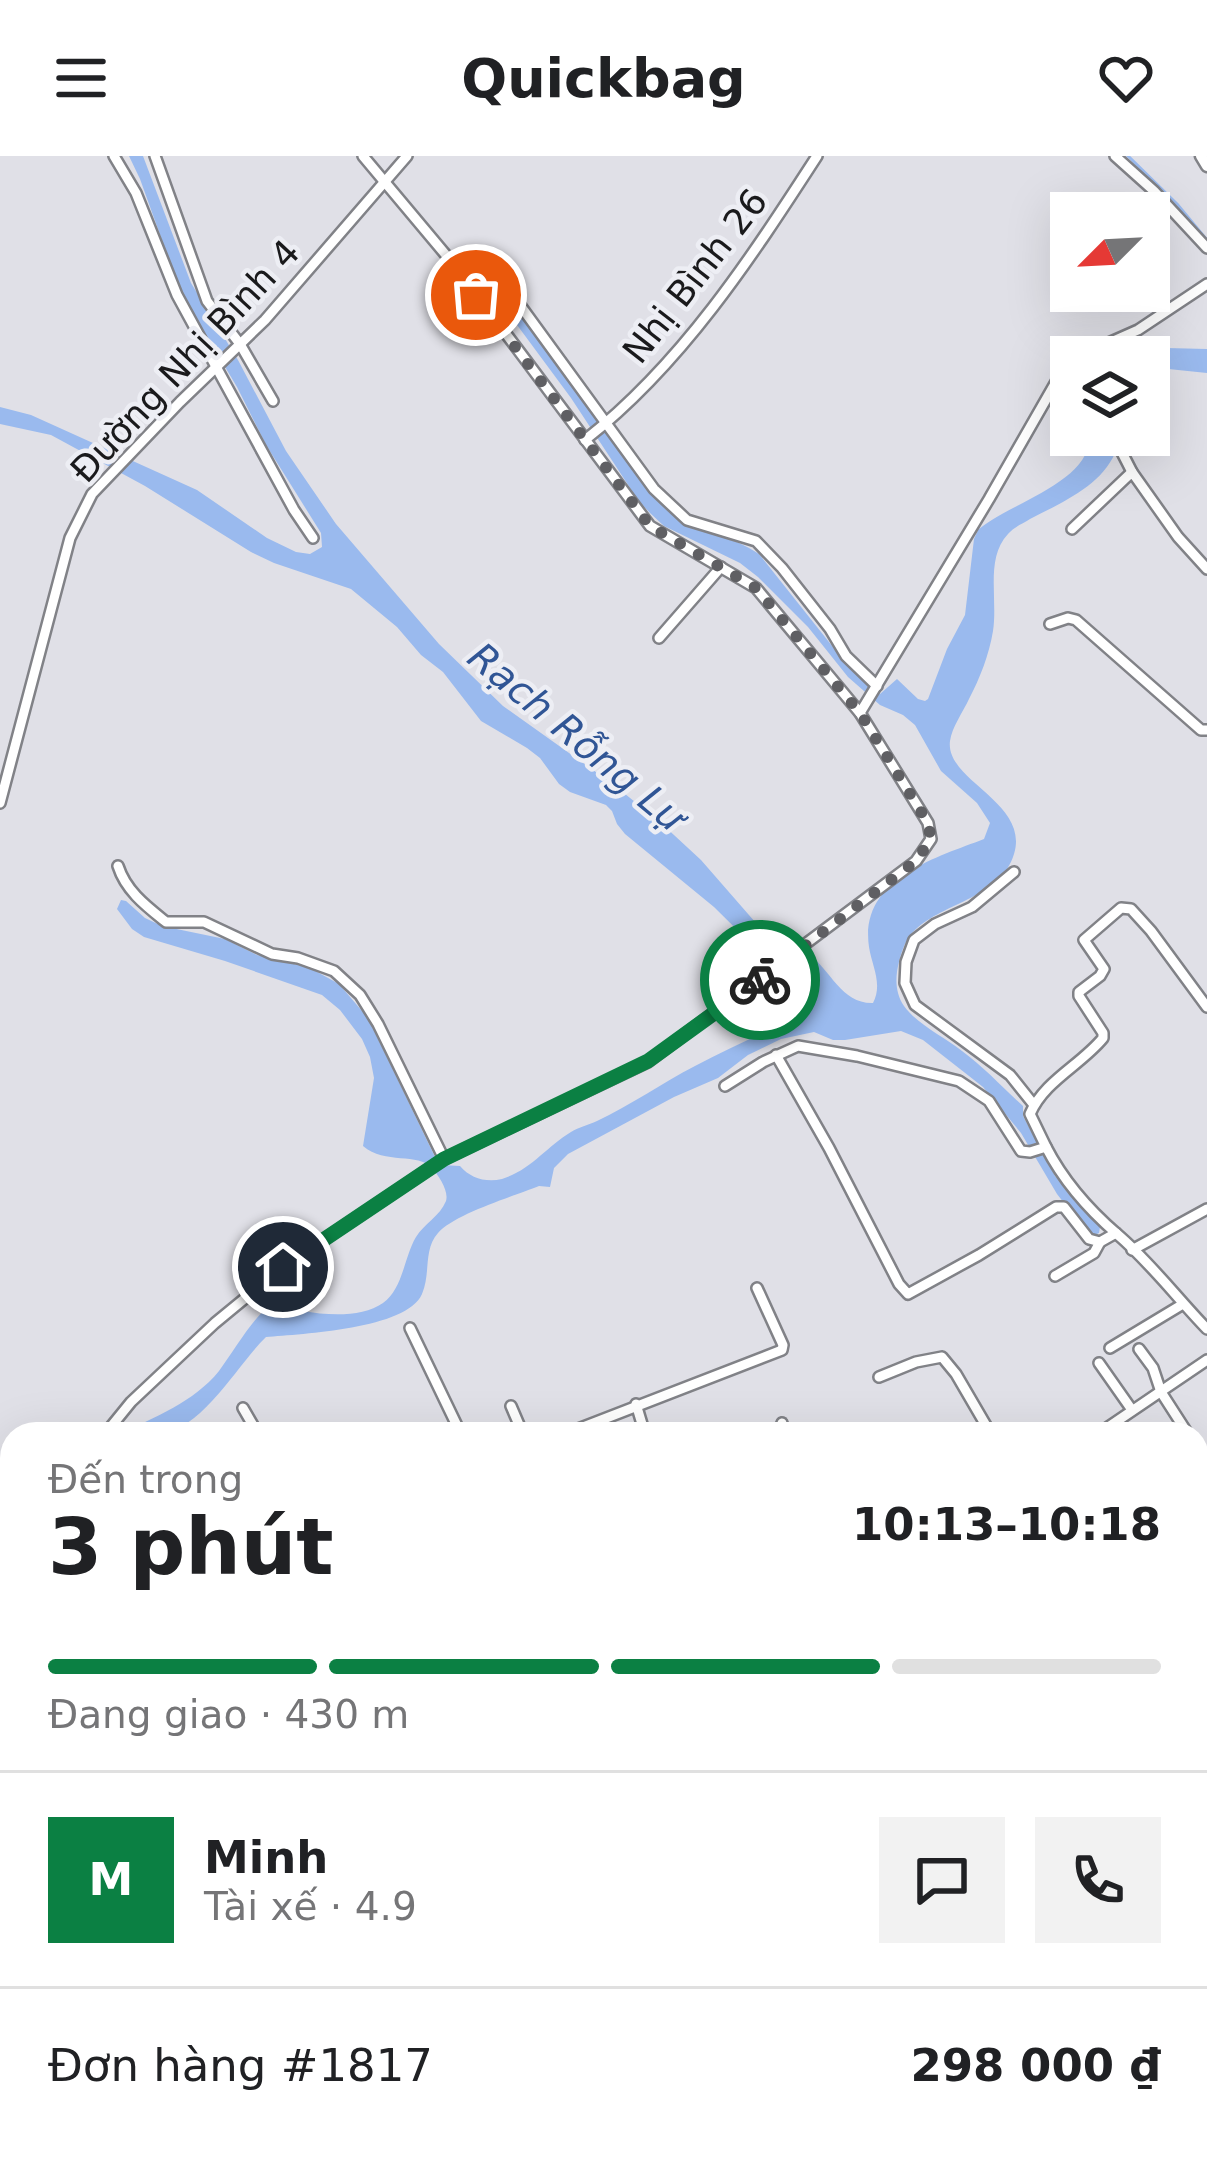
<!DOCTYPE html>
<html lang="vi">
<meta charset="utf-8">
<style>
body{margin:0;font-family:"DejaVu Sans",sans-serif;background:#f2f2f2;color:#202124;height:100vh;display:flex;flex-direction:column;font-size:45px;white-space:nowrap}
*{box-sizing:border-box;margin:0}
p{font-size:39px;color:#757577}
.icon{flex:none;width:66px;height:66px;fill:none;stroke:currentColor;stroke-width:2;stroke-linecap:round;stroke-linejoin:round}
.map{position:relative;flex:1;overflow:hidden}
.side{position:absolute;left:0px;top:1266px;width:1209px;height:747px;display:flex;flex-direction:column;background:#fff;border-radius:36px 36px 0 0;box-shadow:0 12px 48px #0002}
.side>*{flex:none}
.needle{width:78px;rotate:246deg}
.tools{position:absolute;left:1050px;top:36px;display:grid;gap:24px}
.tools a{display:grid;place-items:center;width:120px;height:120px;border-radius:0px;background:#fff;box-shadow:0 12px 48px #0002;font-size:60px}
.pin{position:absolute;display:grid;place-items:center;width:102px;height:102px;color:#fff;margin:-51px;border:6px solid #fff;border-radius:50%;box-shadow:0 3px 12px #0007}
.courier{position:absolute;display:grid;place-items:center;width:120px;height:120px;margin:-60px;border:9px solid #0b8043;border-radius:50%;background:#fff;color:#222;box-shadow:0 3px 15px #0007}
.head em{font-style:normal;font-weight:700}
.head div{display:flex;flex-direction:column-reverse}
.head{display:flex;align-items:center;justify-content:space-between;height:204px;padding:0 48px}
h1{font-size:78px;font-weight:700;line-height:90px}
.bar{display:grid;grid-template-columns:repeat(4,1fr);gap:18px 12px;align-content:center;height:144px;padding:0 48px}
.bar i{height:15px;border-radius:9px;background:#e0e0e0}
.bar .active{background:#0b8043}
.bar p{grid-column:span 4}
.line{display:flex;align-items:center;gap:30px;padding:0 48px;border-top:3px solid #e0e0e0}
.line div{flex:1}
.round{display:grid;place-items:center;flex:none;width:126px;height:126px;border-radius:0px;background:#f2f2f2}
header{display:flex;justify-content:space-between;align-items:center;height:156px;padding:0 48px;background:#fff;font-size:54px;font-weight:700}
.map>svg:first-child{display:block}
.green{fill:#afcd96}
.water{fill:#9abaee}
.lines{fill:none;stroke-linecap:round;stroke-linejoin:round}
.stream{stroke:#9abaee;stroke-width:3}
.minor-casing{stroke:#818287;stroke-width:14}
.tertiary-casing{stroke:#818287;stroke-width:15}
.primary-casing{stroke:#818287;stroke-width:18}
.minor{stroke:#fff;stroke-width:9}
.tertiary{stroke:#fff;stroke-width:10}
.primary{stroke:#fff;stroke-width:14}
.done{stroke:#5f5f63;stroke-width:12;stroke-dasharray:0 21.6}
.route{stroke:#0b8043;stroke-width:15}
.labels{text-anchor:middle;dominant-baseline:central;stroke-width:9;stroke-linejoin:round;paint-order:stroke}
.street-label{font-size:36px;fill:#1a1a1c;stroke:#edeef4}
.water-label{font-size:39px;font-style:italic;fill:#305595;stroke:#edeef4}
</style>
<header><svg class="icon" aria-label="menu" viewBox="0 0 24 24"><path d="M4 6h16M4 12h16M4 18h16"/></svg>Quickbag<svg class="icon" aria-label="heart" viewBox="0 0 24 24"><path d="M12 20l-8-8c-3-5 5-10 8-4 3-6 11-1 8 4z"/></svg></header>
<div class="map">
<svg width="1207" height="2011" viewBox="0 0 1207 2011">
<rect width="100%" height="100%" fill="#e0e0e7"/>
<path class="green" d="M 514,2001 L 638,2001 L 639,2002 L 630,2011 L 528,2011 Z"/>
<g class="water">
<path d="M 129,0 L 143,0 L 191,127 L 238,204 L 286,295 L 336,368 L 439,488 L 503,550 L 614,629 L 661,667 L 701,704 L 789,805 L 796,806 L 809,798 C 831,815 842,848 873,847 C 883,828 872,810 869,791 C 859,723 935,702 984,683 L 990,667 L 977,647 L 941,615 L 915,569 L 903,559 L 880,549 L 848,521 L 808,471 L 758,421 L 740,407 L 664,370 L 650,357 L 638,344 L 571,242 L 492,135 L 491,129 L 499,125 C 540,183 581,240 624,296 C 640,318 654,344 676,361 C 699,378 732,379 759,398 L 852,515 L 880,538 L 897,523 L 918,543 L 925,545 L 928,543 L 947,493 L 965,459 L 974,383 L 978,374 C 1008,347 1093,326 1089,279 L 1111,279 L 1115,297 C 1101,330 1061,347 1030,363 C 1022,368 1014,371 1008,378 C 985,402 998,443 993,475 C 989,499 980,522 969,543 C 963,556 952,571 950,585 C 945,625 1030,646 1014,698 C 1001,742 944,746 915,774 C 906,782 902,794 899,806 C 895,821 895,837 904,850 C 918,869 943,880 962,895 C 984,911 1003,932 1023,950 L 1023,960 L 1055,1020 L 1100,1071 L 1099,1077 L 1095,1079 L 1081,1069 L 1057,1038 L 1021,977 L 983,931 L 923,884 L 901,875 L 845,884 L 833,884 L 814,876 L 781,883 L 748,899 L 718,922 L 674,941 L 568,998 L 554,1012 L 550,1031 L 539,1030 C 514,1040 454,1058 438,1077 C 423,1094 431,1117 422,1138 C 407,1173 302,1178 266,1181 C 237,1209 203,1273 160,1278 C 147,1279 133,1278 120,1278 C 155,1261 194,1246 219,1215 C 236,1192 251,1164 273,1146 C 302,1158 356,1166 383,1147 C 403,1133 404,1101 416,1081 C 424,1068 440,1060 446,1045 C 449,1035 439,1020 432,1012 C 418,996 385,1009 363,990 L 374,922 L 370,901 L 362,883 L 340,854 L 322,839 L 225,805 L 144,781 L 132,773 L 117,753 L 121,744 L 126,745 L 145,762 L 162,770 L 225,783 L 257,799 L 310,812 L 339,828 L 368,862 L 436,1003 L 442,1009 L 460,1010 C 470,1022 486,1027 502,1023 C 531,1014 546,991 571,976 C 579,971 588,969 597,965 C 631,949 662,927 695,910 C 728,893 763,877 796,861 L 803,856 L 809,845 L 714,751 L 625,678 L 617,668 L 612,655 L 606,649 L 570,636 L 559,628 L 540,602 L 527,592 L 481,565 L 443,516 L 421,499 L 397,471 L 351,433 L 274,407 L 251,396 L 145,330 L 51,279 L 0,268 L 0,251 L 31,259 L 197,334 L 267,382 L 296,396 L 310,398 L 322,391 L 321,377 L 266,289 L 237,231 L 181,137 L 140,23 Z"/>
<path d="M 1126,191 L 1207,193 L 1207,217 L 1149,211 L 1149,201 L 1090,201 L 1097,196 Z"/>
<path d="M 0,1685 L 12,1701 L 12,1957 L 4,1961 L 0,1957 Z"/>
<path d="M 43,2001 L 249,2001 L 254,2011 L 49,2011 Z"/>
</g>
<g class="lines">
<path class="stream" d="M 1128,0 L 1177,48 L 1207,84"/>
<g class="minor-casing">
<g id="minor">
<path d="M 114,0 L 136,37 L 177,139 L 294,354 L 313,382"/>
<path d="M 155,0 L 207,145 L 240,188 L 273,245"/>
<path d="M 1115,0 L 1154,35 L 1207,92"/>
<path d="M 476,139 L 494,122 L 501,123 L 654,333 L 687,364 L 756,385 L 782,412 L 830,473 L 846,500 L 877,530"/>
<path d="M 1077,201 L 1138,174 L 1207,128"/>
<path d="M 1113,279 L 1132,316"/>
<path d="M 585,284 C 682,208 751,102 817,0"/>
<path d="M 1072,373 L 1132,316 L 1178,381 L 1207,413"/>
<path d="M 1050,468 L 1068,462 L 1076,464 L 1201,574 L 1207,574"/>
<path d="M 659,482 L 721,411"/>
<path d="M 860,557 L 989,343 L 1064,212 L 1071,206"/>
<path d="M 0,647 L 70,382 L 92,338 L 180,246 L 265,164 L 407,0"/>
<path d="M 118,710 C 126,735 146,750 166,766 L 204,766 L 272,798 L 298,802 L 334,815 L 360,839 L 378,868 L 444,1003"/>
<path d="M 1014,716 L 972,751 L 935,768 L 914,784 L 906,806 L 905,827 L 915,849 L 1010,919 L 1034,949"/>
<path d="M 776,899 L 829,992 L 899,1128 L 908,1138 L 979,1099 L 1056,1051 L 1064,1051 L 1089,1083 L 1100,1086 L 1116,1077"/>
<path d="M 725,930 L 763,906 L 798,890 L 857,900 L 959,925 L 989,945 L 1021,995 L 1030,996 L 1046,991 C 1064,1026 1088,1053 1117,1078 C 1149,1105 1178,1143 1207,1173"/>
<path d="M 1046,991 L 1030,958 C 1044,925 1081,909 1103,882 L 1103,877 L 1079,840 L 1079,836 L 1100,820 L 1104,813 L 1084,784 L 1121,752 L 1131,753 L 1151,775 L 1207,851"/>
<path d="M 1132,1094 L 1207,1053"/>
<path d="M 1055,1120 L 1094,1097 L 1100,1086"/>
<path d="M 410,1172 L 461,1278"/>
<path d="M 1110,1192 L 1183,1148"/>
<path d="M 1139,1193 L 1153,1212 L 1161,1236 L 1188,1278"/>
<path d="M 1099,1207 L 1132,1254"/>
<path d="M 879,1221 L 916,1206 L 942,1201 L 956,1218 L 991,1278"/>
<path d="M 636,1248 L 645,1278"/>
<path d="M 511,1250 L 523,1278"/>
<path d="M 243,1252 L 258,1278"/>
<path d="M 782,1267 L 784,1278"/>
<path d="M 105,1278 L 131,1246 L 215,1167 L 283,1111 L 444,1003 L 648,906 L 916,705 L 931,683 L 928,667 L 860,557 L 756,432 L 650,370 L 456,111 L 363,0"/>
<path d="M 565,1278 L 782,1194 L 783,1189 L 757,1132"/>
<path d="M 1098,1278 L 1207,1204"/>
<path d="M 1197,1293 L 1207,1309"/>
<path d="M 1197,1850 L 1207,1854"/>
<path d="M 502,2001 L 514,2011"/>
</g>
</g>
<g class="tertiary-casing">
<g id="tertiary">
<path d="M 1201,0 L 1207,10"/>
<path d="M 0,1322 L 12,1328"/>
<path d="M 1197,1489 L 1207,1484"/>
</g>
</g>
<g class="primary-casing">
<g id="primary">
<path d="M 1197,1765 L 1207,1768"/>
<path d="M 59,2011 L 73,2001"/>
</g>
</g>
<use href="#minor" class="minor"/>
<use href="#tertiary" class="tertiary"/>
<use href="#primary" class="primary"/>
</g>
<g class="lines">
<path class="done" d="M 476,139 L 650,370 L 756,432 L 860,557 L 928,667 L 931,683 L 916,705 L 760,824"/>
<path class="route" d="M 283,1111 L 444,1003 L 648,905 L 760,824"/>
</g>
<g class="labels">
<g class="street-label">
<text transform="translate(695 120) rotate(-52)">Nhị Bình 26</text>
<text transform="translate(185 205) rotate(-47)">Đường Nhị Bình 4</text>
</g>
<g class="water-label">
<text transform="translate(577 581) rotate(40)">Rạch Rỗng Lự</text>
</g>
</g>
</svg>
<div class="tools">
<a><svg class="needle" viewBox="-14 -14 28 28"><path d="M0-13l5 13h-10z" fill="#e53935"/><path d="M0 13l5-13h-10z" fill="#757577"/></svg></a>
<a><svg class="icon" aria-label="layers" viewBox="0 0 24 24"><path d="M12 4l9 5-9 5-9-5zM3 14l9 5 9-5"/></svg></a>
</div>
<div class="pin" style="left:476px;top:139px;background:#ea580c"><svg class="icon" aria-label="bag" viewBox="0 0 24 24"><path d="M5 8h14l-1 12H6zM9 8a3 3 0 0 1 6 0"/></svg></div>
<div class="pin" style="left:283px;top:1111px;background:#1f2937"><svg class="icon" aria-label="home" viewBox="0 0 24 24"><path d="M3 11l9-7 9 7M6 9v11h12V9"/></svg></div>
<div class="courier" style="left:760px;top:824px"><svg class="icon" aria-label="bike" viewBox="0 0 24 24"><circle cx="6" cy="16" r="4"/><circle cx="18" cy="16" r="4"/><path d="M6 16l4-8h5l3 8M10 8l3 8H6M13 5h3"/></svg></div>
<section class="side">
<div class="head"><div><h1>3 phút</h1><p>Đến trong</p></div><em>10:13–10:18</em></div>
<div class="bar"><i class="active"></i><i class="active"></i><i class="active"></i><i></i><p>Đang giao · 430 m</p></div>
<div class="line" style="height:216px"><b class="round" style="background:#0b8043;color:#fff">M</b><div><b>Minh</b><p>Tài xế · 4.9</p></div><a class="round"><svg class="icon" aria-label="chat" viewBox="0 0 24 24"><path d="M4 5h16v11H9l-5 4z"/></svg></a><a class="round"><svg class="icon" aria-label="phone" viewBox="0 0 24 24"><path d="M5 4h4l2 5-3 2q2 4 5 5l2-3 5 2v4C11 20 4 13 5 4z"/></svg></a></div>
<div class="line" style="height:156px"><div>Đơn hàng #1817</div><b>298 000 ₫</b></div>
</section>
</div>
